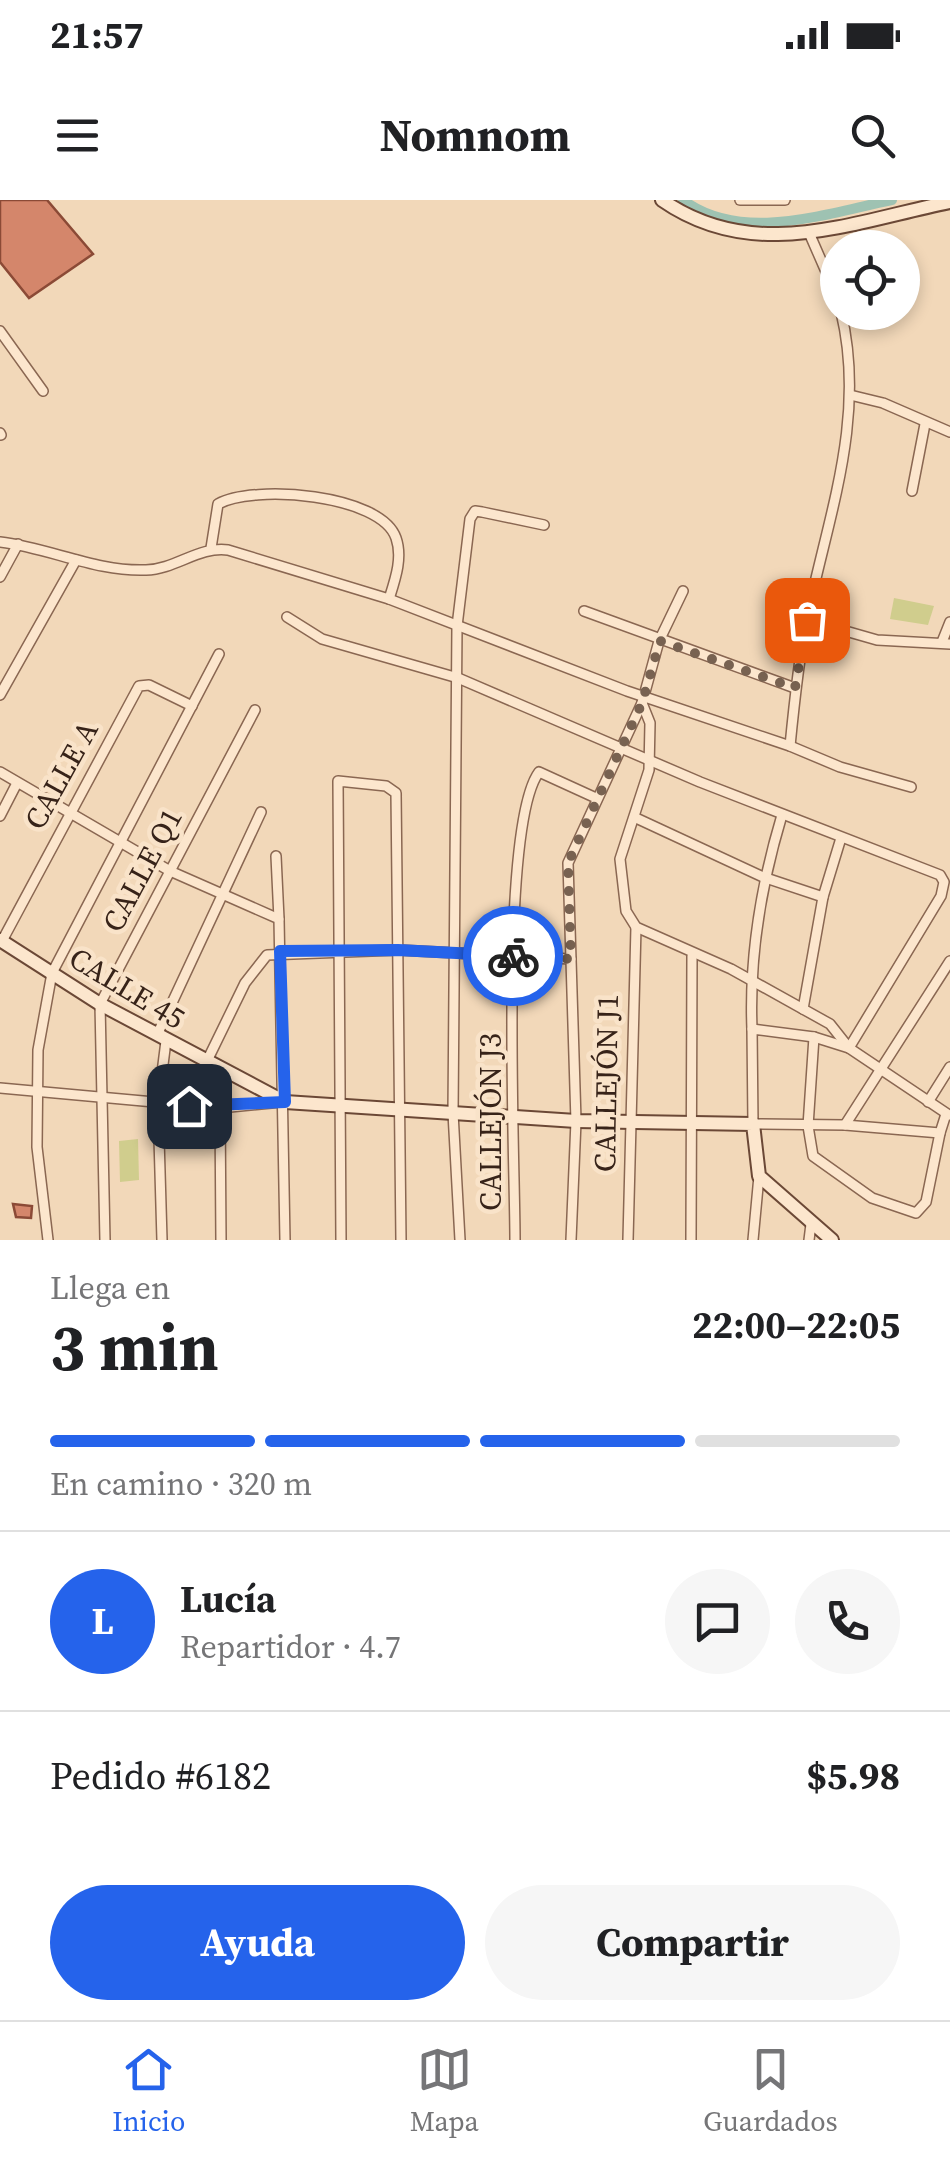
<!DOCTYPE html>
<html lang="es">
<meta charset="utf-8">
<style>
body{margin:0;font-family:"Source Serif 4",serif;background:#f6f6f6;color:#202124;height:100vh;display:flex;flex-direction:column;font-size:38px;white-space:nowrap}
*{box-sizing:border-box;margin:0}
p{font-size:32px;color:#757577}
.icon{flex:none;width:55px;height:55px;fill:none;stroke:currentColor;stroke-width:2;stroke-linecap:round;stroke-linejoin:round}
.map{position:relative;height:1040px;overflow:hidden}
.side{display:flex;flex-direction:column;background:#fff;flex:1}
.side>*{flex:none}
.buttons{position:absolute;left:820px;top:30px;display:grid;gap:20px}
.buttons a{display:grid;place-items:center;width:100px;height:100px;border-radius:50%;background:#fff;box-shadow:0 5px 15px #0003;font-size:50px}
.pin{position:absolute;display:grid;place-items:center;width:85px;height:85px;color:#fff;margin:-42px;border-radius:20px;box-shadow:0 5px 15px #0006}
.courier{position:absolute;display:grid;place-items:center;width:100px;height:100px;margin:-50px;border:8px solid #2563eb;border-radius:50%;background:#fff;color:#222;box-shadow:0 2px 12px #0007}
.overview em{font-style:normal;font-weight:700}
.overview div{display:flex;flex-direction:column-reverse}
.overview{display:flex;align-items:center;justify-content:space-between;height:170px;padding:0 50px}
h1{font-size:65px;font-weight:700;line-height:75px}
.bar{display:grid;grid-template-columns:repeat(4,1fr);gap:15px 10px;align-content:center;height:120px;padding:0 50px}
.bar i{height:12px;border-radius:8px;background:#e0e0e0}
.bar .current{background:#2563eb}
.bar p{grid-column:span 4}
.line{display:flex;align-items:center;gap:25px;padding:0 50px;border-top:2px solid #e0e0e0}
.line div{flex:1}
.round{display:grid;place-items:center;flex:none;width:105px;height:105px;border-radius:52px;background:#f6f6f6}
.action{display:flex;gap:20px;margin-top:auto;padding:20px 50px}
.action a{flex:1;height:115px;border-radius:60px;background:#2563eb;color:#fff;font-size:40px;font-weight:700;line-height:115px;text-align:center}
.action a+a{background:#f6f6f6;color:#202124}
.status{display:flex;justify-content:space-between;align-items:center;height:70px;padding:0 50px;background:#fff;direction:ltr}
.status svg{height:28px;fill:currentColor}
header{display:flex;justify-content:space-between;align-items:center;height:130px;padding:0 50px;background:#fff;font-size:45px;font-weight:700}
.dock{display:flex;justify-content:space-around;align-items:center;height:140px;border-top:2px solid #e0e0e0;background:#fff;font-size:28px;color:#757577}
.dock a{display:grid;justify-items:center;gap:5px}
.dock .current{color:#2563eb}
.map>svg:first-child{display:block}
.green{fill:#d0cd8d}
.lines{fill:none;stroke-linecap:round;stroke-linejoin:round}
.canal{stroke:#9ec2b2;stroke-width:10}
.building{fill:#d4866b;stroke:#8b4a36;stroke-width:2.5}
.street-casing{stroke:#8a6752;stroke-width:12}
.secondary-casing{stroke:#6b4836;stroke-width:16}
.street{stroke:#fce6cd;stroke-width:9}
.secondary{stroke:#fce6cd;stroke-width:12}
.done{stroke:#786251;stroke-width:10;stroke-dasharray:0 18}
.route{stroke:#2563eb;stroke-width:12}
.labels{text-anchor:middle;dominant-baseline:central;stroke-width:9;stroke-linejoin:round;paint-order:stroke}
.street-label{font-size:30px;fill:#372319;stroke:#f9e3c9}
</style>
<div class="status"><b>21:57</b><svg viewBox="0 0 49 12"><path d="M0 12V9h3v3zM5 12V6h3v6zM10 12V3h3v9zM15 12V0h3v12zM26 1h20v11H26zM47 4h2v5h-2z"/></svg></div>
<header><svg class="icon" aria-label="menu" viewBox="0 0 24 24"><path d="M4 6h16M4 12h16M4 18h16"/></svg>Nomnom<svg class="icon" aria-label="search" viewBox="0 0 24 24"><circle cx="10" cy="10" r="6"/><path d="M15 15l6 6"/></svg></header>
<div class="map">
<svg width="950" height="1040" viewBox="0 0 950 1040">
<rect width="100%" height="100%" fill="#f2d8b9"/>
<g class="green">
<path d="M 894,398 L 934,406 L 928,425 L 890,419 Z"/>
<path d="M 138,939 L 139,980 L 120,982 L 119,941 Z"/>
</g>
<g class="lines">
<path class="canal" d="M 683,0 C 742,44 827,13 892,0"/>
</g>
<g class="building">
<path d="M 0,0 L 47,0 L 93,54 L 29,98 L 0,62 Z"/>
<path d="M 168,914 L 190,914 L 189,945 L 168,946 Z"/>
<path d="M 13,1004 L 32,1006 L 31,1018 L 16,1017 Z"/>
</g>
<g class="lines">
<g class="street-casing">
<g id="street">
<path d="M 740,0 L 785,0"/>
<path d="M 810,35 L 838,99"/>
<path d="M 0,131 L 43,191"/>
<path d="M 850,195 L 883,203 L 950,232"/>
<path d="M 0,233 L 1,235"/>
<path d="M 912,291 L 925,224"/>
<path d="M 0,342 C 50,348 96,372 146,370 C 176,369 199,346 228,350 L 389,399 L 627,491 L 790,546 L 840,567 L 911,587"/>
<path d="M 211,348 L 218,304 C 253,284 381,294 396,338 C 403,358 395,380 389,399"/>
<path d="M 0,377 L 18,344"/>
<path d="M 584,411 L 795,488"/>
<path d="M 287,417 L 322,439 L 458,478 L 700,582 L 940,675 L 944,682 L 941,696 L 849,848 L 814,837 L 752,829 L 753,924 L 845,925 L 940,933 L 946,914"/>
<path d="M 807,420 L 877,440 L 950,444"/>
<path d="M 942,442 L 950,422"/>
<path d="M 0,495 L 76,360"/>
<path d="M 642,503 L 650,523 L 649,570 L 620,659 L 626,711 L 636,727 L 731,769 L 803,809"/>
<path d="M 790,546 C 794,505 798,464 806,423 C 827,318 867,220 841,112"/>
<path d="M 0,572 L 170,671 L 279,719 L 285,1040"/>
<path d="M 0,616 L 17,583"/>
<path d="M 636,618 L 763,677 L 823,697"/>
<path d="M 841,638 L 823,697 L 803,809 L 830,824 L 849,848 L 949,915"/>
<path d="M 276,656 L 279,719"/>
<path d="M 2,741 L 139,486 L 149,485 L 192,506"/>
<path d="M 752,829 C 749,755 761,685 782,615"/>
<path d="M 157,835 L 261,612"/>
<path d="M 814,837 L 808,926 L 813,956 L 872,998 L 916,1013 L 926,1002 L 940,933"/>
<path d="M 206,863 L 245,783 L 267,755 L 398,750 L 571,759"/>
<path d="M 0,888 L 220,908 L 282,902"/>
<path d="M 928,902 L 950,867"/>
<path d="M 220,908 L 221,1040"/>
<path d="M 845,925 L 950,761"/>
<path d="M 48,1040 L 37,947 L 38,850 L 52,773 L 219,454"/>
<path d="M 105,1040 L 100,804 L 255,510"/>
<path d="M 162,1040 L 158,904 L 166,841"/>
<path d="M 341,1040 L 338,581 L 386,586 L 396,593 L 401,1040"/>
<path d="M 460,1040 L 453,913 L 457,426 L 470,319 L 475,311 L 482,312 L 544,325"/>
<path d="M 515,1040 C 515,957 499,626 539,572 L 596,598"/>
<path d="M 571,1040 L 576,921 L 568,663 L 642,503 L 659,441 L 683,391"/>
<path d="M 628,1040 L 636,727"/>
<path d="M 691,1040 L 692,756"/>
<path d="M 753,1040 L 759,976"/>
<path d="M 809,1040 L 811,1024"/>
</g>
</g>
<g class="secondary-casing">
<g id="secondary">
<path d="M 662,0 C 754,64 851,22 950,2"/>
<path d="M 0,740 L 100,804 L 285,902 L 576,921 L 753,924 L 759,976 L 832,1040"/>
</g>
</g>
<use href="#street" class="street"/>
<use href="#secondary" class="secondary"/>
</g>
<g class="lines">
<path class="done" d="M 513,756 L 571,759 L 568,663 L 642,503 L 660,441 L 795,488 L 807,420"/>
<path class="route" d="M 189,906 L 285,902 L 280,751 L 398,750 L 513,756"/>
</g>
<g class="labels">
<g class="street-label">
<text transform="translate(61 575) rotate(-61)">CALLE A</text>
<text transform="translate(142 670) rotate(-62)">CALLE Q1</text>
<text transform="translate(127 788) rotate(31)">CALLE 45</text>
<text transform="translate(606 883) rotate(-89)">CALLEJÓN J1</text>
<text transform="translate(490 922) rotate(-90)">CALLEJÓN J3</text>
</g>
</g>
</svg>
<div class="buttons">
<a><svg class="icon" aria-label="locate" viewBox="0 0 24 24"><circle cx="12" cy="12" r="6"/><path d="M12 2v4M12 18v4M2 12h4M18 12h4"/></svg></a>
</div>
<div class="pin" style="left:807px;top:420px;background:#ea580c"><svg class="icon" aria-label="bag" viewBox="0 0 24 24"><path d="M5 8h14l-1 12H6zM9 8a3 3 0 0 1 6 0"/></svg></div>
<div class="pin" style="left:189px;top:906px;background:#1f2937"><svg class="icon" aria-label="home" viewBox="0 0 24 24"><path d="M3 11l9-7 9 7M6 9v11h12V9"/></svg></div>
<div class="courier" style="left:513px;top:756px"><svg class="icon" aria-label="bike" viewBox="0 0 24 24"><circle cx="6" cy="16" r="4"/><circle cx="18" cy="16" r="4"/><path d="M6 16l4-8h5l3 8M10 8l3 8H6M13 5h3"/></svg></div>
</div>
<section class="side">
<div class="overview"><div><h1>3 min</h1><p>Llega en</p></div><em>22:00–22:05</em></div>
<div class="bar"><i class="current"></i><i class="current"></i><i class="current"></i><i></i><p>En camino · 320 m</p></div>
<div class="line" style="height:180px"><b class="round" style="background:#2563eb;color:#fff">L</b><div><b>Lucía</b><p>Repartidor · 4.7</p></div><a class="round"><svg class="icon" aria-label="chat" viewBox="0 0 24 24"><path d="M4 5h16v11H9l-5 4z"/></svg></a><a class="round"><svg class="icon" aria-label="phone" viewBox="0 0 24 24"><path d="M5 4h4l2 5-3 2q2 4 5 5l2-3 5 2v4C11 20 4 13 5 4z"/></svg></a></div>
<div class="line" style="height:130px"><div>Pedido #6182</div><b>$5.98</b></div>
<div class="action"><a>Ayuda</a><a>Compartir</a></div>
</section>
<nav class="dock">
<a class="current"><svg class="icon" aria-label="home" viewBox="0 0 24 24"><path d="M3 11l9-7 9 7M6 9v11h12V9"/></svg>Inicio</a>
<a><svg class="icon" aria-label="map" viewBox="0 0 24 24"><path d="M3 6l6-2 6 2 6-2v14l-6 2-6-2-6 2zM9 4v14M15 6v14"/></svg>Mapa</a>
<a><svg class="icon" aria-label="saved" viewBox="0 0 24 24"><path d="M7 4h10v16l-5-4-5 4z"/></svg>Guardados</a>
</nav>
